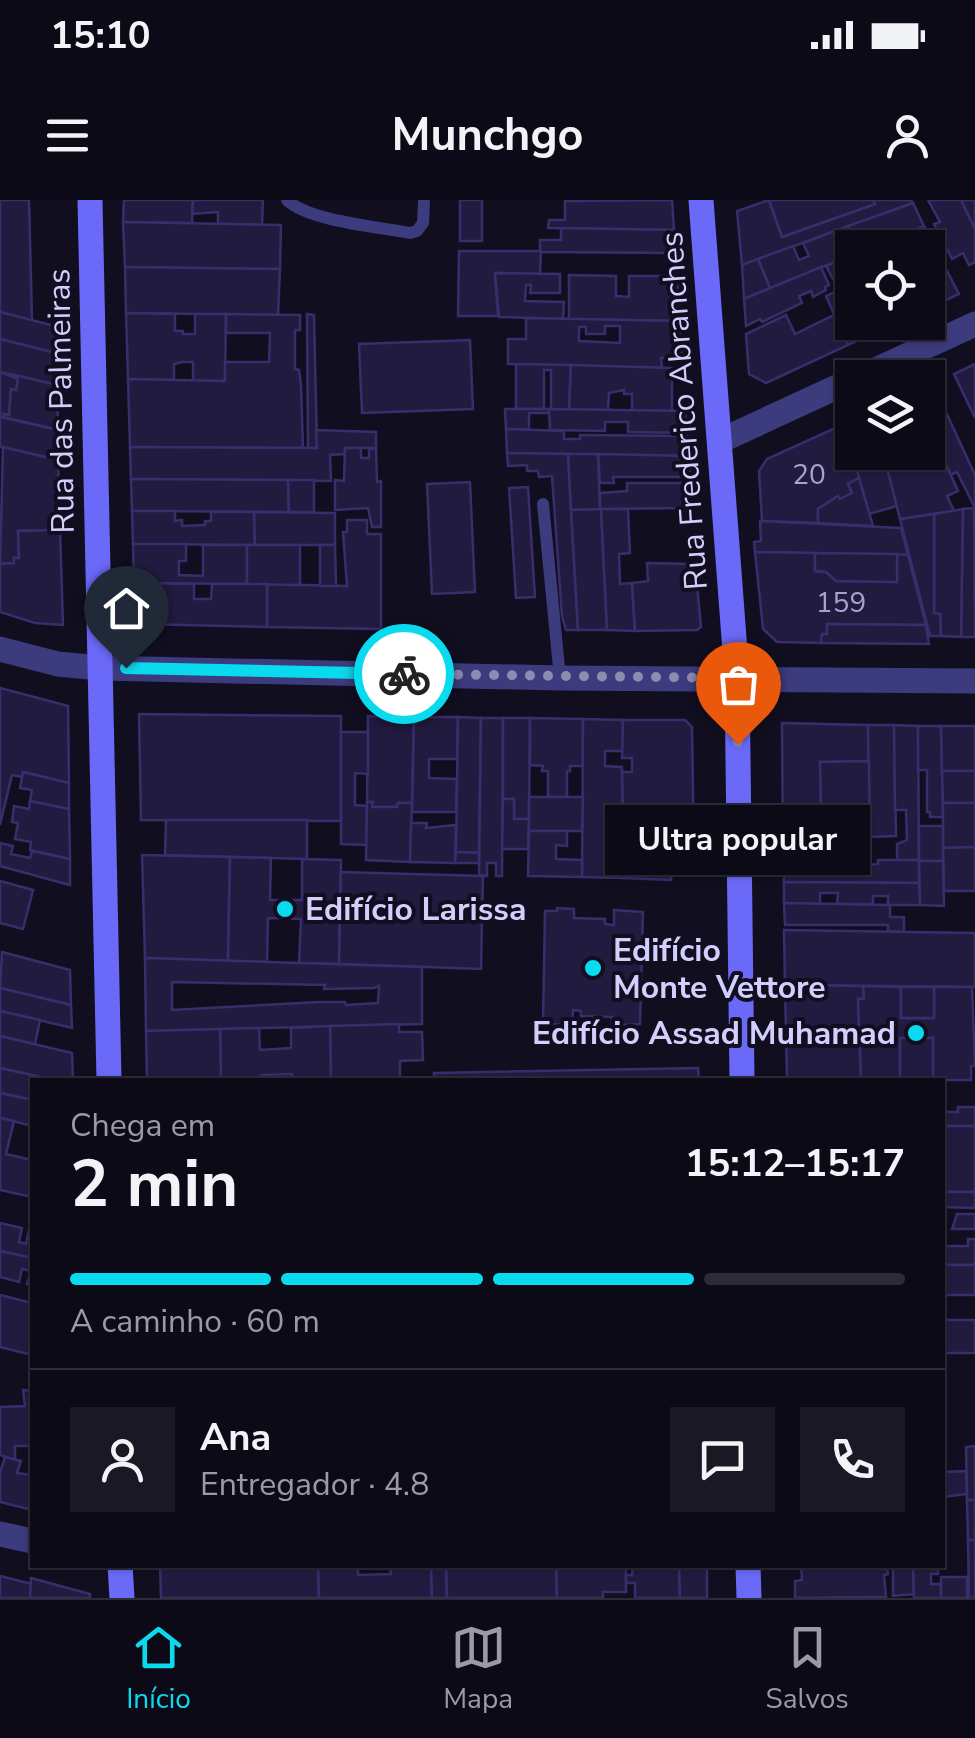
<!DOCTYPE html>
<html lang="pt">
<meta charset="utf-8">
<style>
body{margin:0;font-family:"Nunito Sans",sans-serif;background:#1b1825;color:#f1f3f6;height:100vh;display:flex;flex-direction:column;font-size:38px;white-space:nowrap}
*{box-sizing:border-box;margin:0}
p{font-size:32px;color:#9a9aa2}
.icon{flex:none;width:55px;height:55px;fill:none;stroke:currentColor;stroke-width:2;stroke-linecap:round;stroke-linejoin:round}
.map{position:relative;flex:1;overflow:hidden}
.details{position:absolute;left:30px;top:878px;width:915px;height:490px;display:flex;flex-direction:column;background:#0d0a18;border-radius:0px;box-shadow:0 2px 8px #0004,0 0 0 2px #2d2b37}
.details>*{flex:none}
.tools{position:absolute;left:835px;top:30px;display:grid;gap:20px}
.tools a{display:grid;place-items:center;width:110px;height:110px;border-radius:0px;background:#0d0a18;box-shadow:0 2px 8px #0004,0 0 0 2px #2d2b37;font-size:50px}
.pin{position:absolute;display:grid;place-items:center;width:85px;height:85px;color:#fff;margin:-102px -42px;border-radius:50% 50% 50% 0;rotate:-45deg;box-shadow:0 0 10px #0007}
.pin .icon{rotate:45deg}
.courier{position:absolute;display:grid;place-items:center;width:100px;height:100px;margin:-50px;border:8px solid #0adaed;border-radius:50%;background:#fff;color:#222;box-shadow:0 2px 12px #0007}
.bubble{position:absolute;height:70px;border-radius:0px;background:#0d0a18;box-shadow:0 2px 8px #0004,0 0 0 2px #2d2b37;font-size:32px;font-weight:700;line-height:70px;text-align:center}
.headline em{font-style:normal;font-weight:700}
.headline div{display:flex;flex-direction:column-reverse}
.headline{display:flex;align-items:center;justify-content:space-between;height:170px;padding:0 40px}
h1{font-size:65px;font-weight:700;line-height:75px}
.bar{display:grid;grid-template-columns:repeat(4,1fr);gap:15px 10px;align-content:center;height:120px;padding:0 40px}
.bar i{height:12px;border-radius:8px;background:#2d2b37}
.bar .current{background:#0adaed}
.bar p{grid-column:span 4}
.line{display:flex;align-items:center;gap:25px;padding:0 40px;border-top:2px solid #2d2b37}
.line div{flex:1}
.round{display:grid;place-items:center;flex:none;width:105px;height:105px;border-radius:0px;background:#1b1825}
.status{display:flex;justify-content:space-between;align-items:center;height:70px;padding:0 50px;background:#0d0a18;direction:ltr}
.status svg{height:28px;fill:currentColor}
header{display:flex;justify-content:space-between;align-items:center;height:130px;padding:0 40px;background:#0d0a18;font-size:45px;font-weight:700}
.menu{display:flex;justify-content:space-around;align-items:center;height:140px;border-top:2px solid #2d2b37;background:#0d0a18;font-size:28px;color:#9a9aa2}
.menu a{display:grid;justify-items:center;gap:5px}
.menu .current{color:#0adaed}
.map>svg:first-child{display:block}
.building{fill:#221b40;stroke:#392e6b;stroke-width:2.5;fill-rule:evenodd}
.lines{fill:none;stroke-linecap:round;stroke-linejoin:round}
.lane{stroke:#3c3b7d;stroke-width:12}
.street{stroke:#3c3b7d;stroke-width:25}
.secondary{stroke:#6b6af8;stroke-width:25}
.done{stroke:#8f8bb0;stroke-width:10;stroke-dasharray:0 18}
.route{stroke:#0adaed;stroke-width:12}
.poi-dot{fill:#0adaed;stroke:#110e20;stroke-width:4}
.labels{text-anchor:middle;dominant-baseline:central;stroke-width:8;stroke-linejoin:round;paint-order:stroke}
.number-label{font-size:28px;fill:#a7a2ce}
.street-label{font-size:32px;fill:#d3cffd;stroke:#110e20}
.poi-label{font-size:32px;font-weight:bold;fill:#d3cffd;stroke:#110e20;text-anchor:start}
</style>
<div class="status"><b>15:10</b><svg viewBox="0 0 49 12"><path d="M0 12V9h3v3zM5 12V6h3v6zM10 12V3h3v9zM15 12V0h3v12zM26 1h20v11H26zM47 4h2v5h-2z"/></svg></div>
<header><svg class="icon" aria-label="menu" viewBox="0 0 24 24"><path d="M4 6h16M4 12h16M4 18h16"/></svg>Munchgo<svg class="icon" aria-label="person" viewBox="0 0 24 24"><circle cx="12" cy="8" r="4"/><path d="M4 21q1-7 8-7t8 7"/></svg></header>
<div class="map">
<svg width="975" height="1398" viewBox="0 0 975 1398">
<rect width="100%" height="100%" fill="#110e20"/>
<g class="building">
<path d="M 0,0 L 29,0 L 32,121 L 0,112 Z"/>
<path d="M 124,0 L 193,0 L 192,23 L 123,22 Z"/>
<path d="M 193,0 L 263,0 L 262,25 L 218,24 L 218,12 L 192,14 Z"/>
<rect x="460" y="0" width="22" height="41"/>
<path d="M 672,0 L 674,30 L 548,28 L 549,20 L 565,20 L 565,1 Z"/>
<path d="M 769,0 L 782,37 L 875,4 L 873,0 L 911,0 L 913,3 L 742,65 L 737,11 Z"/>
<path d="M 769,0 L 873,0 L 875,4 L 782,37 Z"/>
<path d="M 928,0 L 961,0 L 975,29 L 975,62 L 969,65 L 963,53 L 952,59 L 934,24 L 940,22 Z"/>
<path d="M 961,0 L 975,0 L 975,29 Z"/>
<path d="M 913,3 L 924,26 L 871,48 L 857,48 L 855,44 L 838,51 L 835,41 L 852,35 L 848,26 Z"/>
<path d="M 123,22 L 281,25 L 280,69 L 125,67 Z"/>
<path d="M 848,26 L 852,35 L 835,41 L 838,51 L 855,44 L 852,55 L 770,88 L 758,59 L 793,46 L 799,60 L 809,56 L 803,43 Z"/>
<path d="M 924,26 L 929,36 L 906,48 L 871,48 Z"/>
<path d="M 561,28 L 674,30 L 676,53 L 540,52 L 540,40 L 561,40 Z"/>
<path d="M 934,46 L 959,94 L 928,109 L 928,49 Z"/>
<path d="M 459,51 L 541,51 L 540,74 L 495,73 L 498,116 L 458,116 Z"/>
<path d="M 852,55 L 852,84 L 844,88 L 839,78 L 834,81 L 826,66 Z"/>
<path d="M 758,59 L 770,88 L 744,99 L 742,65 Z"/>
<path d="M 125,67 L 280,69 L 278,115 L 126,113 Z"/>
<path d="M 821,67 L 829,85 L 825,87 L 826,90 L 813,97 L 811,91 L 799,96 L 802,103 L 762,122 L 760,119 L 746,126 L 744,99 Z"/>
<path d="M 495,73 L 560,74 L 560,93 L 530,93 L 531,85 L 526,85 L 525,101 L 564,102 L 563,119 L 499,117 Z"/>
<path d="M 569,75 L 616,76 L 616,96 L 629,97 L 629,76 L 677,76 L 680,121 L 569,119 Z"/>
<path d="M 852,84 L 852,122 L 898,122 L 848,145 L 826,96 Z"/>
<path d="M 0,112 L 55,126 L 55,153 L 0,139 Z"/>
<path d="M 126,113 L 175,114 L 175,131 L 183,131 L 183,134 L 195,134 L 195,114 L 226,114 L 225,181 L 193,181 L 193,162 L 183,162 L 174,164 L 174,180 L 128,179 Z"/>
<path d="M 226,114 L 300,115 L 300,130 L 295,130 L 295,169 L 299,170 L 301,185 L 303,248 L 130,247 L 128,179 L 225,181 L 225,162 L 269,162 L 270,133 L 226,133 Z"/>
<path d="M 307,114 L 314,115 L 317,248 L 308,248 Z"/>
<path d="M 786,115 L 795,134 L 834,115 L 848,145 L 766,183 L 749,174 L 746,134 Z"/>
<path d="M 526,118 L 680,121 L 682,158 L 661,158 L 662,168 L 508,164 L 508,139 L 526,139 ZM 605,126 L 620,126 L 620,143 L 579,141 L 579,127 L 586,127 L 586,134 L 605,134 Z"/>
<path d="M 0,139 L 55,153 L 57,185 L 0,172 Z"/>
<path d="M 470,140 L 473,209 L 362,213 L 359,144 Z"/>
<path d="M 516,164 L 571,165 L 569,210 L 551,209 L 551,170 L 544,170 L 544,209 L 516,209 Z"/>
<path d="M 975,164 L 975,218 L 954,174 Z"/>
<path d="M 571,165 L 672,168 L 672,211 L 632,210 L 632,194 L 624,194 L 624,190 L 609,193 L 608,210 L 569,210 Z"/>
<path d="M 0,172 L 18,179 L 16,190 L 11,189 L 9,215 L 4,214 L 3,217 L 0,217 Z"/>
<path d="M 15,175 L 57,185 L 58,230 L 3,217 L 4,214 L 9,215 L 11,189 L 16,190 L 18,179 Z"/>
<path d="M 933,184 L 975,275 L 975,308 L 957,272 L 950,275 L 938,247 L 944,244 L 928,208 L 928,186 Z"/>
<path d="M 505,209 L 549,209 L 550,213 L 529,213 L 529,230 L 506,229 Z"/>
<path d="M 549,209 L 685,211 L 687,233 L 628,232 L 628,222 L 605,222 L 605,231 L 550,230 Z"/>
<path d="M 0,217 L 58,230 L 58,260 L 0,247 Z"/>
<path d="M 852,220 L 852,252 L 883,252 L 897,306 L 869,314 L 844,224 Z"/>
<path d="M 844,224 L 859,278 L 848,284 L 852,293 L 840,299 L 838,296 L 818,309 L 818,323 L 762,321 L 759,271 L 767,259 Z"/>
<path d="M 928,225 L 958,291 L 947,296 L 954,311 L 900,319 L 883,252 L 928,252 Z"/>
<path d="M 506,229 L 564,231 L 564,239 L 580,239 L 580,235 L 687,236 L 689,256 L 507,253 Z"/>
<path d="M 316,230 L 376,232 L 376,248 L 345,248 L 345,254 L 330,255 L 331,281 L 131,279 L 130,247 L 317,248 Z"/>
<path d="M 3,247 L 58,260 L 60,330 L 18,331 L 19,358 L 14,358 L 14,363 L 0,364 Z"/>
<path d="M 345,248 L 361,248 L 361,258 L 369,258 L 369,249 L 376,248 L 377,282 L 381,281 L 381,327 L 372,327 L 368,308 L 335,310 L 335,280 L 344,281 Z"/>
<path d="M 507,253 L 568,254 L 578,430 L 566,430 L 562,416 L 552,276 L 539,277 L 538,271 L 527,271 L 527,265 L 508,266 Z"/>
<path d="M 568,254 L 598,254 L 600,309 L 571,310 Z"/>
<path d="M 598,254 L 689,256 L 690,277 L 613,277 L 614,283 L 600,283 Z"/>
<path d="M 859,278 L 873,326 L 818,323 L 818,309 L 838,296 L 840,299 L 852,293 L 848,284 Z"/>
<path d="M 131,279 L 288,280 L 289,312 L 132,311 Z"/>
<path d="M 288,280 L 314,280 L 314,312 L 289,312 Z"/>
<path d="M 470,282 L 475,392 L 432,394 L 427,284 Z"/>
<path d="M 627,283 L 690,283 L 691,308 L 600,309 L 600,293 L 627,291 Z"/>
<path d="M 528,287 L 535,397 L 516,398 L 509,288 Z"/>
<path d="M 974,308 L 975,437 L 961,437 L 963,309 Z"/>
<path d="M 601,309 L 607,430 L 578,430 L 571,310 Z"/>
<path d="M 601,309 L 628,309 L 630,353 L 619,354 L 620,384 L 632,383 L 635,431 L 607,430 Z"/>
<path d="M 963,309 L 961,437 L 941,436 L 940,414 L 934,413 L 934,314 Z"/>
<path d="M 132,311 L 175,311 L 175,321 L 182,320 L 182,326 L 205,325 L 205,321 L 211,321 L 211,312 L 254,312 L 255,345 L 133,344 Z"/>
<path d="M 254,312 L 335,313 L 335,345 L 255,345 Z"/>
<path d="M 934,314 L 934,413 L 940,414 L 941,436 L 930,436 L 900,319 Z"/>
<path d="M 347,320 L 367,320 L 367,334 L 381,334 L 381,429 L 267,427 L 267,384 L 347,386 L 343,332 L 347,332 Z"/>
<path d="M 760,321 L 901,328 L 908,355 L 755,352 L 754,342 L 761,341 Z"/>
<path d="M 60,330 L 63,425 L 35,423 L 0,412 L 0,364 L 14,363 L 14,358 L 19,358 L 18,331 Z"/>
<path d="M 133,344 L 186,344 L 186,361 L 179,361 L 179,375 L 203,376 L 203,345 L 247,345 L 247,384 L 134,383 Z"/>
<path d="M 247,345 L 300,345 L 300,385 L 247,384 Z"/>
<path d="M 320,345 L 335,345 L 336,386 L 320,386 Z"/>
<path d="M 755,352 L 815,353 L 815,371 L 826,372 L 836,381 L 897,382 L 897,354 L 908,355 L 926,425 L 827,424 L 827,434 L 822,434 L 821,443 L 777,442 L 763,429 Z"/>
<path d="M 815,353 L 897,354 L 897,382 L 836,381 L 826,372 L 815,371 Z"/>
<path d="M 647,363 L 695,364 L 701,427 L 697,430 L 635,431 L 632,383 L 648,381 Z"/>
<path d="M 134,383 L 194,384 L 194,399 L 211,399 L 212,384 L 267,384 L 267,427 L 142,424 L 134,415 Z"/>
<path d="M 827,424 L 926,425 L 929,444 L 821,443 L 822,434 L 827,434 Z"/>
<path d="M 0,488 L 68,506 L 69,583 L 23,572 L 22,577 L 12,575 L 0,625 Z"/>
<path d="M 139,514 L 341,516 L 341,621 L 141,620 Z"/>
<path d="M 368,516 L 414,517 L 412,603 L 398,603 L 397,607 L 372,607 L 373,602 L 367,602 Z"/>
<path d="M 414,517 L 458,517 L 457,559 L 429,559 L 429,578 L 457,579 L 456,612 L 412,612 Z"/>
<path d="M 458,517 L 481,518 L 479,653 L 456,652 Z"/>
<path d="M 481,518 L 503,518 L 502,676 L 496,676 L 496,663 L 487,663 L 487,676 L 479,675 Z"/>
<path d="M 503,518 L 530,518 L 529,619 L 514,619 L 514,599 L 503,599 Z"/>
<path d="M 530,518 L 583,519 L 583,566 L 570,566 L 570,571 L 567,571 L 567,597 L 548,597 L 548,571 L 542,571 L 543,566 L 530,565 Z"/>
<path d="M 583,519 L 623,520 L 623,551 L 605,551 L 605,566 L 622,567 L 623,678 L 582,677 Z"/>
<path d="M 623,520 L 685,520 L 692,527 L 694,651 L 622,651 L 623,627 L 631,628 L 632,610 L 623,610 L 622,572 L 632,572 L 632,558 L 622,558 Z"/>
<path d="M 782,523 L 868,525 L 869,561 L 820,562 L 822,643 L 850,640 L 850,659 L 783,658 Z"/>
<path d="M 868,525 L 894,525 L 896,636 L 869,637 Z"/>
<path d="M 894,525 L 918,526 L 919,660 L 897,660 L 897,644 L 907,640 L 906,610 L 895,610 Z"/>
<path d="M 918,526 L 941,526 L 943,617 L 930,617 L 930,612 L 927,612 L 927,570 L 918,570 Z"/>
<path d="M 941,526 L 975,526 L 975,571 L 942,571 Z"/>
<path d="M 341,532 L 368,532 L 368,574 L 355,573 L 355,605 L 367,606 L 367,645 L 341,644 Z"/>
<path d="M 869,561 L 870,659 L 850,659 L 850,640 L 822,643 L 820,562 Z"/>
<path d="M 942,571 L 975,571 L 975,603 L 943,603 Z"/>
<path d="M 23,572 L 69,583 L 69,609 L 30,601 L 32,590 L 20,588 Z"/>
<path d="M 529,597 L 583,597 L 582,631 L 529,631 Z"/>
<path d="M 503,599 L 514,599 L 514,619 L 529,619 L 528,649 L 502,649 Z"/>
<path d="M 30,601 L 69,609 L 70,659 L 30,650 L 31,642 L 15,639 L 18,623 L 12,622 L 14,606 L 29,609 Z"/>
<path d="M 367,602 L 373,602 L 372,607 L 397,607 L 398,603 L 412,603 L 410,662 L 366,660 Z"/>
<path d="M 943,603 L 975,603 L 975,647 L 943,648 Z"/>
<path d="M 166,620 L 307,620 L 307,659 L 165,655 Z"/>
<path d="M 411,623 L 427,623 L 426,628 L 456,625 L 455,663 L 410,662 Z"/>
<rect x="919" y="626" width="24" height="35"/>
<path d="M 529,631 L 567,631 L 567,646 L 556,645 L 556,659 L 582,660 L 582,677 L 528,676 Z"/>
<path d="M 0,643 L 13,646 L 11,654 L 30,658 L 32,651 L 70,659 L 70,685 L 0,666 Z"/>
<path d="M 975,647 L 975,691 L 944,691 L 943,648 Z"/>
<path d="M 622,651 L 694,651 L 695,670 L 672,670 L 671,680 L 623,678 Z"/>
<path d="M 456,652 L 479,653 L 479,663 L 455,663 Z"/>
<path d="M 142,655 L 230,657 L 228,761 L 145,758 Z"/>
<path d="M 230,657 L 271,658 L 270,700 L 302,700 L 302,659 L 341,660 L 339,764 L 299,763 L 301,719 L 268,718 L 267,762 L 228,761 Z"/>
<path d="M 783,658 L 854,659 L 854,667 L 878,664 L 878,660 L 919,660 L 919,683 L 784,682 Z"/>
<path d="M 919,661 L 943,661 L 944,706 L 920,705 Z"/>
<path d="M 341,672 L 483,676 L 481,769 L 339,764 Z"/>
<path d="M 0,681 L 33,690 L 23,729 L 0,723 Z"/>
<path d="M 784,682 L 919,683 L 920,705 L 888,705 L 888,696 L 873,696 L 873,704 L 837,704 L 838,693 L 820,693 L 820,704 L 784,703 Z"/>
<path d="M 784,703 L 890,705 L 890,717 L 904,717 L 904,732 L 888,731 L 888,725 L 785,725 Z"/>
<path d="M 557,708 L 574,709 L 574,718 L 605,719 L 605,724 L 614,725 L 614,710 L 643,712 L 640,824 L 612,826 L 612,817 L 581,816 L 581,811 L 573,810 L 572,826 L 543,823 L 545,711 L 557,711 Z"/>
<path d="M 784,730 L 975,733 L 975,787 L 785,785 Z"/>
<path d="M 2,752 L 70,770 L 71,805 L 0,788 Z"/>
<path d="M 145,758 L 422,767 L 422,824 L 146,831 ZM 172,782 L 325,785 L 324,789 L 374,788 L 379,786 L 378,803 L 346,805 L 345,802 L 319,802 L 172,810 Z"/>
<path d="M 785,785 L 863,786 L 864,799 L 858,799 L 861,879 L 787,878 Z"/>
<path d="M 863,786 L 901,787 L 901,818 L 934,818 L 934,787 L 972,787 L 975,866 L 971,866 L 971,880 L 933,880 L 933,838 L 900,838 L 900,879 L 861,879 L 858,799 L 864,799 Z"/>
<rect x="901" y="787" width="33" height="31"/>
<path d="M 0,788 L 71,805 L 72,828 L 0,811 Z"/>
<path d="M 0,811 L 40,820 L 35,844 L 0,836 Z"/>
<path d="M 399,824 L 399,832 L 422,832 L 423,860 L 400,861 L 400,880 L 331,880 L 330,826 Z"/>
<path d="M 330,826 L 331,880 L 292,880 L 292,874 L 261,875 L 261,880 L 221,880 L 220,829 L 259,828 L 260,850 L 291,848 L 291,828 Z"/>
<path d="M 220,829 L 221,880 L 147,880 L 146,831 Z"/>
<path d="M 0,836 L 72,853 L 73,880 L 54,880 L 0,868 Z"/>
<path d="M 900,838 L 933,838 L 933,880 L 900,879 Z"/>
<path d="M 0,868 L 54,880 L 32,880 L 32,900 L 0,893 Z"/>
<path d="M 698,868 L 699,880 L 434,880 L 434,873 Z"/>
<path d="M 0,893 L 32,900 L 32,926 L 0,918 Z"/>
<path d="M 958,907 L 975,907 L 975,926 L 942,926 L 942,912 L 958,912 Z"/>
<path d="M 0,918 L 14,921 L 6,954 L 32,960 L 32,997 L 0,990 Z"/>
<rect x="942" y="926" width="33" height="66"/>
<path d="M 942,992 L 975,992 L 975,1008 L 942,1007 Z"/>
<path d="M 957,1014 L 975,1014 L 975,1029 L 952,1029 Z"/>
<path d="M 0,1023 L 22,1028 L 19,1042 L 26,1044 L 29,1030 L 32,1031 L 32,1058 L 0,1051 Z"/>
<path d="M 968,1039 L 975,1039 L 975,1065 L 942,1065 L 942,1046 L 968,1046 Z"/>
<path d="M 0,1051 L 32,1058 L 32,1085 L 27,1084 L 31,1071 L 22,1069 L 19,1082 L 0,1077 Z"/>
<rect x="942" y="1065" width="33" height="30"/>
<path d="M 0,1095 L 32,1103 L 32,1155 L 0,1147 Z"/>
<rect x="942" y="1120" width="33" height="33"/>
<path d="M 31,1171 L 32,1172 L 32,1264 L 31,1246 L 15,1246 L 15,1260 L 0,1255 L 0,1207 L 25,1206 L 23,1190 L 31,1191 Z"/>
<path d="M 975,1246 L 975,1300 L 967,1300 L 966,1247 Z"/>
<path d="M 5,1257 L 21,1261 L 17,1273 L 32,1275 L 32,1310 L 0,1302 L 0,1273 Z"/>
<path d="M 966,1271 L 967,1294 L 942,1297 L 942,1272 Z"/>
<path d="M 967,1300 L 975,1300 L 975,1340 L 968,1340 Z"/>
<path d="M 968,1340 L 975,1340 L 975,1398 L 969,1398 Z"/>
<path d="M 160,1365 L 318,1365 L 319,1398 L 161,1398 Z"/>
<path d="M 318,1365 L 358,1365 L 358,1375 L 391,1374 L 390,1365 L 431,1365 L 432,1398 L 319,1398 Z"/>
<path d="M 431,1365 L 446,1365 L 447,1398 L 432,1398 Z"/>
<path d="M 446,1365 L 556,1365 L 557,1398 L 447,1398 Z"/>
<path d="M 556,1365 L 626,1366 L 626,1392 L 603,1392 L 603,1398 L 557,1398 Z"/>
<path d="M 633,1365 L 679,1365 L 680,1398 L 635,1398 L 635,1383 L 626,1383 L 626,1375 L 632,1375 Z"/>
<path d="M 679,1365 L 707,1365 L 707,1398 L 680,1398 Z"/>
<path d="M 801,1365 L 887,1365 L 888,1374 L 884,1375 L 886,1397 L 795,1398 L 795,1381 L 802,1380 Z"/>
<path d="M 893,1365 L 913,1365 L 914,1394 L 893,1396 Z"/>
<path d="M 913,1365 L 938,1365 L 938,1374 L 931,1374 L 931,1384 L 941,1384 L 941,1398 L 914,1398 Z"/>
<path d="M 0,1376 L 84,1397 L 84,1398 L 0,1398 Z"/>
<rect x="941" y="1377" width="26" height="21"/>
<path d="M 31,1378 L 90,1394 L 90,1398 L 30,1398 Z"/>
</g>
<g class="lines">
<g class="lane">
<path d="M 287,0 C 308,21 380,27 410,33 L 417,31 L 423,23 L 424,0"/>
<path d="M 543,304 L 560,478"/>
</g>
<g class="street">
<path d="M 858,178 L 975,124"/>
<path d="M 720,241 L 852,180"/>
<path d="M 0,449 L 58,464 L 100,468 L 560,478 L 975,481"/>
<path d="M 0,1334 L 32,1341"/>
</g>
<g class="secondary">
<path d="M 90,0 L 109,880"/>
<path d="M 701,0 L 737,478 L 742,880"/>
<path d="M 120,1365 L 122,1398"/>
<path d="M 748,1365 L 749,1398"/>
</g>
</g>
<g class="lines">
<path class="done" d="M 404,474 L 736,478 L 738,544"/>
<path class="route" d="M 126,468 L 404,474"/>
</g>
<g class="poi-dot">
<circle cx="285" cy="709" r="10"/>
<circle cx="593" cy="768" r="10"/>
<circle cx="916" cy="833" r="10"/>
</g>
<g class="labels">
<g class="number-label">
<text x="809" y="275">20</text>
<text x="841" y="403">159</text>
</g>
<g class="street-label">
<text transform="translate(61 201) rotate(-91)">Rua das Palmeiras</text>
<text transform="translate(684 211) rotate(-94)">Rua Frederico Abranches</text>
</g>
<g class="poi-label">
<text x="305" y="709">Edifício Larissa</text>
<text x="613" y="750">Edifício<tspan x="613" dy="37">Monte Vettore</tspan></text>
<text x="896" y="833" text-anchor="end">Edifício Assad Muhamad</text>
</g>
</g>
</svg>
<div class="tools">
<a><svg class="icon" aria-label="locate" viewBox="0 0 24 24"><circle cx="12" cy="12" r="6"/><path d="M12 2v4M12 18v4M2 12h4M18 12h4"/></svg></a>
<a><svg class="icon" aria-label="layers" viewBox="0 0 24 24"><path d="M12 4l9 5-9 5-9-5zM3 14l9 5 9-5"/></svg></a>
</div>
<div class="pin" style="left:738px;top:544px;background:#ea580c"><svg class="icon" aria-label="bag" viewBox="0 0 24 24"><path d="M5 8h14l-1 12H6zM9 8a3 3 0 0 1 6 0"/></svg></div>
<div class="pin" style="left:126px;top:468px;background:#1f2937"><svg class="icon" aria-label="home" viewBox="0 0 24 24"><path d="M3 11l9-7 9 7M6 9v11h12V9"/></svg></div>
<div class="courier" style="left:404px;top:474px"><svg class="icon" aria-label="bike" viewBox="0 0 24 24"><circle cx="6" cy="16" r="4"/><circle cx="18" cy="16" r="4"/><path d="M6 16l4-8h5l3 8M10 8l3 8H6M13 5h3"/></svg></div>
<div class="bubble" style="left:605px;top:605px;width:265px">Ultra popular</div>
<section class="details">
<div class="headline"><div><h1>2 min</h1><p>Chega em</p></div><em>15:12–15:17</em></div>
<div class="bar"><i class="current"></i><i class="current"></i><i class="current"></i><i></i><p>A caminho · 60 m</p></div>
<div class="line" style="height:180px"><a class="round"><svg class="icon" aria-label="person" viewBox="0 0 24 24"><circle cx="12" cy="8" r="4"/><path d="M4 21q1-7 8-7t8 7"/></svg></a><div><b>Ana</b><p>Entregador · 4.8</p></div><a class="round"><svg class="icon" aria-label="chat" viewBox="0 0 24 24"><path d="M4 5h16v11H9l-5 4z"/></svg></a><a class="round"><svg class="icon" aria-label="phone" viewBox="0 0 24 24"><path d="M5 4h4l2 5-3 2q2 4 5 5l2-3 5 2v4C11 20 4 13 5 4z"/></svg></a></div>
</section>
</div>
<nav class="menu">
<a class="current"><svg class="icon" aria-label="home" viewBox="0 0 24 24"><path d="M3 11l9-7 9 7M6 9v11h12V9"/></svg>Início</a>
<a><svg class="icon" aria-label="map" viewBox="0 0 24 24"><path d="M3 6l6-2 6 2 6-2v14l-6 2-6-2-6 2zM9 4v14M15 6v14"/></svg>Mapa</a>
<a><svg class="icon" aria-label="saved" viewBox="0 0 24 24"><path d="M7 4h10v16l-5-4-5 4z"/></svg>Salvos</a>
</nav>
